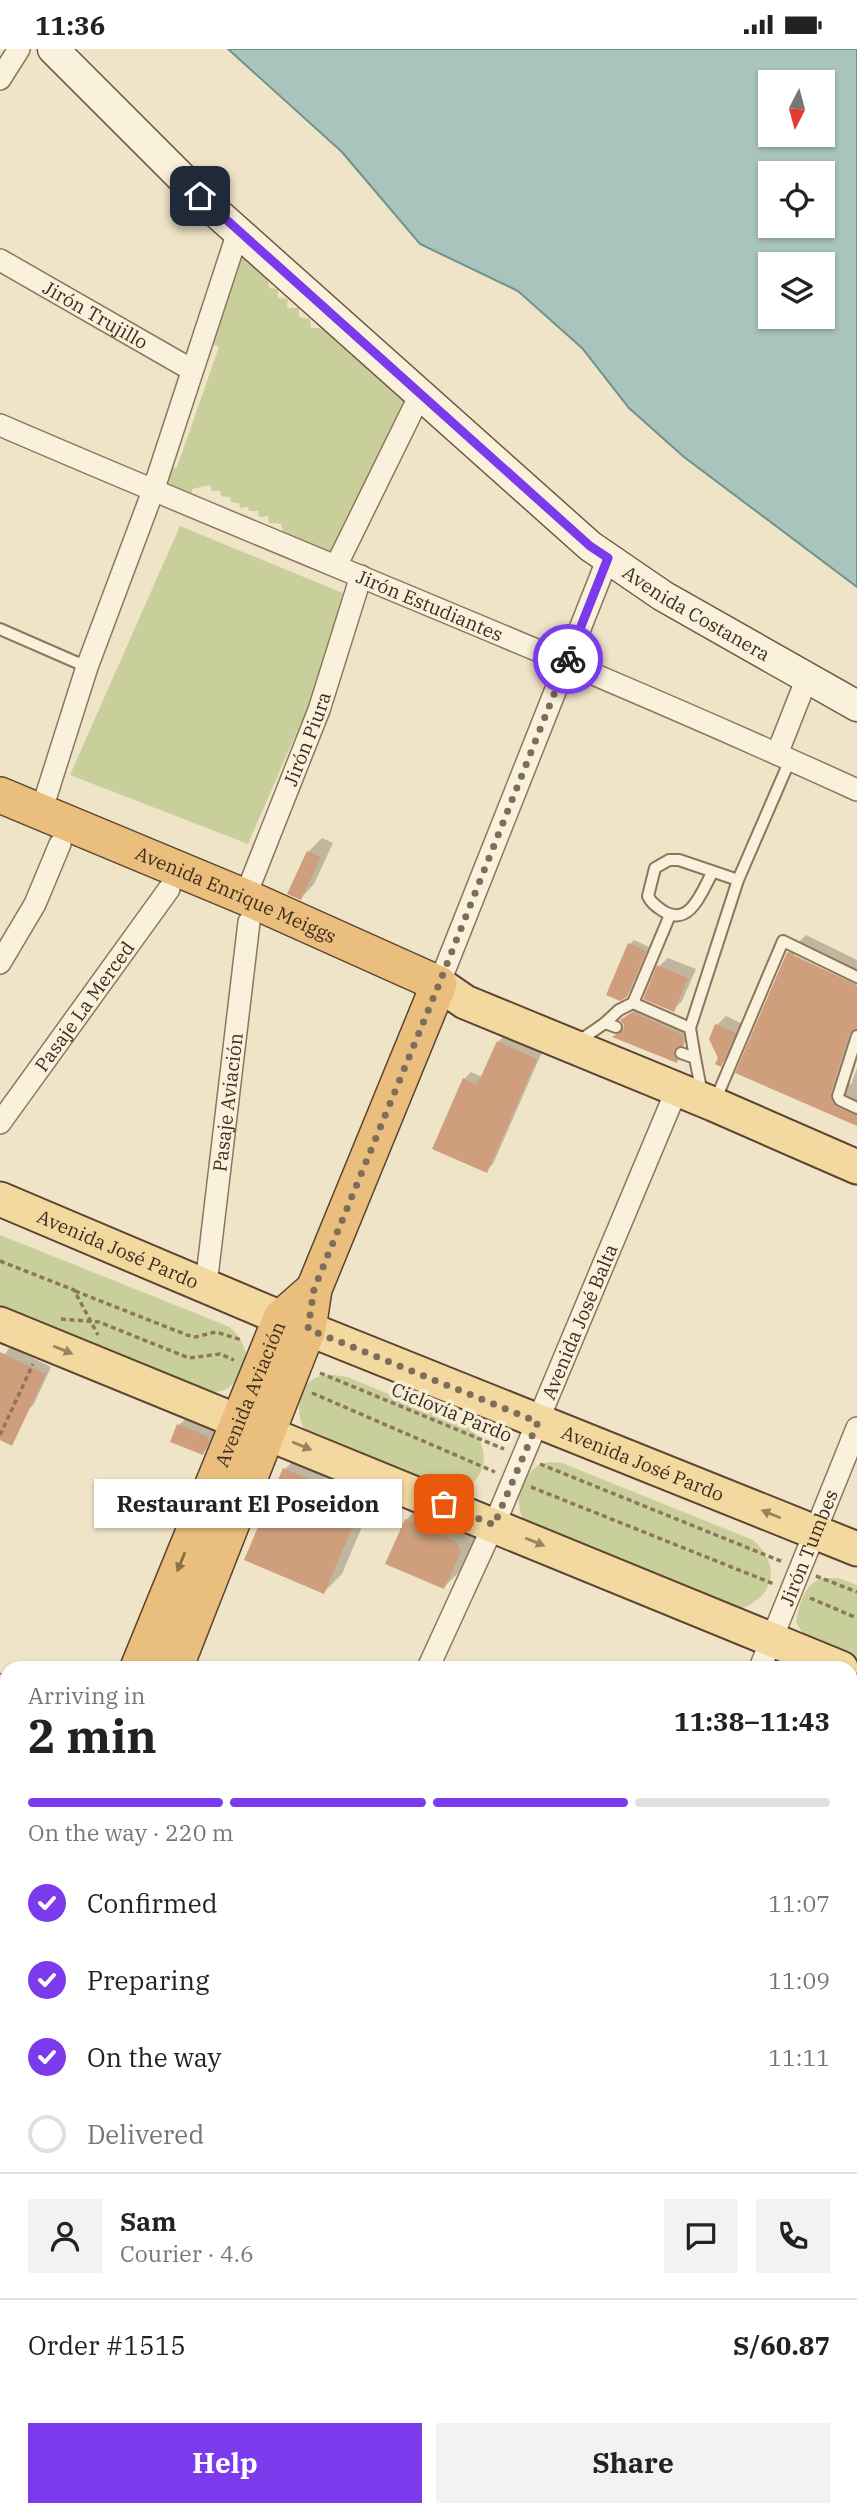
<!DOCTYPE html>
<meta charset="utf-8">
<style>
body{margin:0;font-family:"IBM Plex Serif",serif;background:#f2f2f2;color:#222;height:100vh;display:flex;flex-direction:column;font-size:26px;white-space:nowrap}
*{box-sizing:border-box;margin:0}
p{font-size:23px;color:#767676}
.icon{flex:none;width:38px;height:38px;fill:none;stroke:currentColor;stroke-width:2;stroke-linecap:round;stroke-linejoin:round}
.map{position:relative;flex:1;overflow:hidden}
.drawer{position:absolute;left:0px;top:1612px;width:858px;height:856px;display:flex;flex-direction:column;background:#fff;border-radius:21px 21px 0 0;box-shadow:0 2px 5px #0004}
.drawer>*{flex:none}
.needle{width:46px;rotate:186deg}
.buttons{position:absolute;left:758px;top:21px;display:grid;gap:14px}
.buttons a{display:grid;place-items:center;width:77px;height:77px;border-radius:0px;background:#fff;box-shadow:0 2px 5px #0004;font-size:35px}
.pin{position:absolute;display:grid;place-items:center;width:60px;height:60px;color:#fff;margin:-30px;border-radius:14px;box-shadow:0 4px 10px #0006}
.courier{position:absolute;display:grid;place-items:center;width:70px;height:70px;margin:-35px;border:5px solid #7c3aed;border-radius:50%;background:#fff;color:#222;box-shadow:0 2px 9px #0007}
.bubble{position:absolute;height:49px;border-radius:0px;background:#fff;box-shadow:0 2px 5px #0004;font-size:23px;font-weight:800;line-height:49px;text-align:center}
.head em{font-style:normal;font-weight:800}
.head div{display:flex;flex-direction:column-reverse}
.head{display:flex;align-items:center;justify-content:space-between;height:119px;padding:0 28px}
h1{font-size:46px;font-weight:800;line-height:52px}
.bar{display:grid;grid-template-columns:repeat(4,1fr);gap:10px 7px;align-content:center;height:84px;padding:0 28px}
.bar i{height:9px;border-radius:5px;background:#e0e0e0}
.bar .active{background:#7c3aed}
.bar p{grid-column:span 4}
.line{display:flex;align-items:center;gap:18px;padding:0 28px;border-top:2px solid #e0e0e0}
.line div{flex:1}
.round{display:grid;place-items:center;flex:none;width:74px;height:74px;border-radius:0px;background:#f2f2f2}
ol{padding:0 28px;list-style:none}
li{display:flex;align-items:center;gap:21px;height:77px}
li p{margin-inline-start:auto}
li .icon{padding:7px;border-radius:50%;background:#7c3aed;color:#fff;stroke-width:4}
li:last-child{color:#767676}
li i{width:38px;height:38px;border:4px solid #e0e0e0;border-radius:50%}
.primary-button{display:flex;gap:14px;margin-top:auto;padding:14px 28px}
.primary-button a{flex:1;height:80px;border-radius:0px;background:#7c3aed;color:#fff;font-size:28px;font-weight:800;line-height:80px;text-align:center}
.primary-button a+a{background:#f2f2f2;color:#222}
.status{display:flex;justify-content:space-between;align-items:center;height:49px;padding:0 35px;background:#fff;direction:ltr}
.status svg{height:19px;fill:currentColor}
.map>svg:first-child{display:block}
.green{fill:#c9cf9b}
.water{fill:#a9c4bc;stroke:#6f938a;stroke-width:2;fill-rule:evenodd}
.shadow{fill:#0003}
.building{fill:#cf9f7d}
.lines{fill:none;stroke-linecap:round;stroke-linejoin:round}
.service-casing{stroke:#8d765c;stroke-width:14}
.minor-casing{stroke:#8d765c;stroke-width:24}
.secondary-casing{stroke:#6f573f;stroke-width:33}
.primary-casing{stroke:#5b4430;stroke-width:37}
.trunk-casing{stroke:#5b4430;stroke-width:38}
.path{stroke:#8d765c;stroke-width:3.5;stroke-dasharray:5 3.5;stroke-linecap:butt}
.service{stroke:#faf1dc;stroke-width:10}
.minor{stroke:#faf1dc;stroke-width:21}
.secondary{stroke:#faf1dc;stroke-width:30}
.primary{stroke:#f3d9a0;stroke-width:33}
.trunk{stroke:#eabe7c;stroke-width:35}
.oneway{fill:#988460}
.oneway2{fill:#8b6f49}
.done{stroke:#7c6e5b;stroke-width:7;stroke-dasharray:0 12.6}
.route{stroke:#7c3aed;stroke-width:9}
.labels{text-anchor:middle;dominant-baseline:central;stroke-width:7;stroke-linejoin:round;paint-order:stroke}
.street-label{font-size:19px;fill:#3d2e20;stroke:#f7eed8}
</style>
<div class="status"><b>11:36</b><svg viewBox="0 0 49 12"><path d="M0 12V9h3v3zM5 12V6h3v6zM10 12V3h3v9zM15 12V0h3v12zM26 1h20v11H26zM47 4h2v5h-2z"/></svg></div>
<div class="map">
<svg width="857" height="2466" viewBox="0 0 857 2466">
<rect width="100%" height="100%" fill="#f0e4c8"/>
<g class="green">
<path d="M 245,204 L 266,214 L 269,239 L 278,240 L 278,249 L 288,250 L 287,259 L 299,259 L 299,268 L 310,270 L 311,279 L 338,279 L 411,353 L 335,506 L 286,494 L 281,475 L 269,474 L 268,467 L 259,468 L 258,462 L 249,462 L 248,458 L 240,459 L 239,454 L 231,453 L 230,448 L 221,447 L 220,442 L 212,442 L 210,436 L 192,440 L 192,451 L 165,443 L 164,422 L 177,418 L 219,298 L 212,295 L 241,208 Z"/>
<path d="M 180,477 L 355,549 L 248,795 L 70,726 Z"/>
<path d="M 0,1186 L 230,1278 C 237,1285 242,1291 245,1301 C 249,1319 234,1342 216,1343 C 210,1343 204,1342 199,1341 L 0,1260 Z"/>
<path d="M 334,1326 L 347,1328 L 470,1378 C 493,1403 487,1434 454,1444 L 306,1383 C 295,1367 296,1337 317,1328 C 322,1326 328,1326 334,1326 Z"/>
<path d="M 550,1413 L 562,1414 L 753,1491 C 781,1515 776,1548 739,1560 L 533,1481 C 528,1475 522,1470 520,1462 C 516,1447 525,1424 539,1416 C 542,1414 546,1414 550,1413 Z"/>
<path d="M 821,1529 L 838,1529 L 857,1536 L 857,1612 C 833,1602 808,1597 796,1573 C 800,1554 803,1538 821,1529 Z"/>
</g>
<path class="water" d="M 228,0 L 857,0 L 857,538 L 684,408 L 629,359 L 582,299 L 518,242 L 420,195 L 342,103 ZM 770,33 L 822,33 L 822,86 L 770,86 ZM 770,124 L 822,124 L 822,177 L 770,177 ZM 770,215 L 822,215 L 822,268 L 770,268 Z"/>
<g class="shadow">
<path d="M 322,789 L 333,794 L 314,835 L 301,849 L 308,803 Z"/>
<path d="M 806,886 L 857,911 L 857,935 L 794,904 L 794,908 L 857,939 L 857,996 L 847,1027 L 851,1036 L 857,1019 L 857,1075 L 738,1023 L 788,904 Z"/>
<path d="M 634,891 L 649,898 L 630,942 L 626,947 L 630,895 Z"/>
<path d="M 668,909 L 696,920 L 682,952 L 673,961 L 659,917 Z"/>
<path d="M 638,960 L 687,982 L 687,991 L 683,995 L 676,996 L 680,1008 L 676,1012 L 615,987 L 625,980 L 626,967 Z"/>
<path d="M 726,967 L 743,975 L 729,1007 L 720,1016 L 717,976 Z"/>
<path d="M 505,986 L 542,1003 L 493,1115 L 486,1122 L 464,1030 L 471,1023 L 482,1028 L 498,993 Z"/>
<path d="M 10,1298 L 51,1318 L 34,1355 L 27,1362 L 0,1349 L 0,1312 Z"/>
<path d="M 188,1368 L 216,1379 L 217,1382 L 212,1395 L 203,1404 L 179,1376 Z"/>
<path d="M 303,1402 L 380,1435 L 342,1525 L 324,1543 L 285,1420 Z"/>
<path d="M 424,1453 L 478,1484 L 462,1520 L 444,1538 L 406,1471 Z"/>
<path d="M 850,1644 L 857,1646 L 857,1863 L 850,1861 Z"/>
<path d="M 850,2023 L 857,2025 L 857,2316 L 850,2314 Z"/>
<path d="M 681,2460 L 800,2460 L 798,2466 L 679,2466 Z"/>
</g>
<g class="building">
<path d="M 307,802 L 321,808 L 301,851 L 287,845 Z"/>
<path d="M 628,894 L 646,902 L 627,948 L 620,952 L 606,946 Z"/>
<path d="M 787,903 L 857,936 L 857,979 L 849,985 L 830,1046 L 836,1058 L 857,1067 L 857,1077 L 735,1024 Z"/>
<path d="M 657,916 L 688,929 L 674,963 L 643,950 Z"/>
<path d="M 633,963 L 683,986 L 684,997 L 676,998 L 673,1002 L 675,1009 L 678,1011 L 677,1014 L 612,988 L 623,981 L 624,976 L 620,971 Z"/>
<path d="M 715,975 L 736,984 L 721,1018 L 715,1015 L 718,1009 L 709,990 Z"/>
<path d="M 497,992 L 537,1010 L 487,1124 L 432,1100 L 463,1029 L 477,1036 Z"/>
<path d="M 0,1303 L 46,1325 L 12,1397 L 0,1391 Z"/>
<path d="M 177,1375 L 207,1387 L 209,1392 L 203,1406 L 170,1393 Z"/>
<path d="M 283,1419 L 363,1453 L 324,1545 L 244,1511 Z"/>
<path d="M 405,1470 L 456,1492 L 461,1503 L 444,1540 L 385,1515 Z"/>
</g>
<g class="lines">
<g class="service-casing">
<g id="service">
<path d="M 0,580 L 87,618"/>
<path d="M 712,824 C 702,842 690,879 663,862 C 656,857 651,854 648,847 L 655,819 L 669,811 L 679,811 L 738,831"/>
<path d="M 633,954 L 670,866"/>
<path d="M 605,974 L 619,961 L 633,954 L 690,979 L 695,1009"/>
<path d="M 690,979 L 738,831 L 790,711"/>
<path d="M 857,987 L 838,1047 L 840,1051 L 857,1059"/>
<path d="M 576,994 L 605,974 L 616,978"/>
<path d="M 681,1004 L 695,1009 L 702,1045"/>
<path d="M 715,1052 L 783,892 L 857,928"/>
</g>
</g>
<g class="minor-casing">
<g id="minor">
<path d="M 0,30 L 19,0"/>
<path id="s1" d="M 0,211 L 192,321"/>
<path id="s2" d="M 0,376 C 285,499 575,612 857,741"/>
<path d="M 336,517 L 420,346"/>
<path d="M 777,705 L 807,629"/>
<path d="M 41,763 L 87,618 L 153,442 L 238,183"/>
<path id="s3" d="M 245,848 L 319,661 L 361,527"/>
<path d="M 0,914 L 35,855 L 60,795"/>
<path d="M 439,935 L 608,509"/>
<path id="s4" d="M 0,1074 L 169,840"/>
<path id="s5" d="M 206,1236 L 249,873"/>
<path id="s6" d="M 428,1619 L 500,1462 L 677,1040"/>
<path id="s7" d="M 760,1619 L 857,1379"/>
<path d="M 0,1636 L 7,1639"/>
<path d="M 0,1818 L 7,1821"/>
<path d="M 850,2021 L 857,2023"/>
<path d="M 850,2347 L 857,2350"/>
<path d="M 408,2466 L 410,2460"/>
</g>
</g>
<g class="secondary-casing">
<g id="secondary">
<path id="s8" d="M 53,0 L 218,165 L 590,497 L 663,547 L 857,657"/>
<path d="M 68,2466 L 70,2460"/>
</g>
</g>
<g class="primary-casing">
<g id="primary">
<path d="M 439,935 L 465,953 L 713,1055 L 857,1118"/>
<path id="s9" d="M 0,1150 L 281,1269 L 857,1500"/>
<path d="M 0,1275 L 841,1619"/>
<path d="M 850,2400 L 857,2384"/>
<path d="M 823,2466 L 825,2460"/>
</g>
</g>
<g class="trunk-casing">
<g id="trunk">
<path id="s10" d="M 0,746 L 245,848 L 439,935 L 314,1240 L 308,1280 L 175,1619"/>
<path id="s11" d="M 138,1619 L 281,1269 L 314,1240"/>
<path d="M 0,1932 L 7,1917"/>
<path d="M 0,2013 L 7,2000"/>
<path d="M 0,2346 L 7,2349"/>
<path d="M 0,2387 L 7,2390"/>
<path d="M 174,2460 L 188,2466"/>
<path d="M 266,2460 L 279,2466"/>
</g>
</g>
<g class="path">
<path d="M 0,1212 L 74,1241 L 98,1286"/>
<path d="M 75,1242 L 187,1286 L 195,1288 L 216,1283 L 242,1291"/>
<path d="M 61,1270 L 99,1273 L 189,1309 L 220,1305 L 234,1311"/>
<path d="M 320,1324 L 504,1400"/>
<path d="M 312,1344 L 495,1423"/>
<path d="M 0,1386 L 33,1315"/>
<path d="M 540,1415 L 783,1513"/>
<path d="M 531,1438 L 774,1535"/>
<path d="M 816,1527 L 857,1543"/>
<path d="M 810,1549 L 857,1569"/>
</g>
<use href="#service" class="service"/>
<use href="#minor" class="minor"/>
<use href="#secondary" class="secondary"/>
<use href="#primary" class="primary"/>
<use href="#trunk" class="trunk"/>
</g>
<defs><path id="oneway-solid" d="M-6-.8H1V-3.2L6.5 0L1 3.2V.8H-6Z" transform="scale(1.75)"/></defs>
<g class="oneway">
<use href="#oneway-solid" transform="translate(63 1301) rotate(22)"/>
<use href="#oneway-solid" transform="translate(302 1397) rotate(22)"/>
<use href="#oneway-solid" transform="translate(771 1465) rotate(-158)"/>
<use href="#oneway-solid" transform="translate(535 1493) rotate(22)"/>
</g>
<use class="oneway2" href="#oneway-solid" transform="translate(181 1513) rotate(112)"/>
<g class="lines">
<path class="done" d="M 444,1455 L 494,1476 L 538,1373 L 308,1280 L 314,1240 L 439,935 L 568,610"/>
<path class="route" d="M 200,147 L 590,497 L 608,509 L 568,610"/>
</g>
<g class="labels">
<g class="street-label">
<text stroke="none"><textPath href="#s1" startOffset="110">Jirón Trujillo</textPath></text>
<text stroke="none"><textPath href="#s2" startOffset="466">Jirón Estudiantes</textPath></text>
<text stroke="none"><textPath href="#s8" startOffset="858">Avenida Costanera</textPath></text>
<text stroke="none"><textPath href="#s3" startOffset="170">Jirón Piura</textPath></text>
<text stroke="none"><textPath href="#s10" startOffset="256">Avenida Enrique Meiggs</textPath></text>
<text stroke="none"><textPath href="#s4" startOffset="144">Pasaje La Merced</textPath></text>
<text stroke="none"><textPath href="#s5" startOffset="184">Pasaje Aviación</textPath></text>
<text stroke="none"><textPath href="#s9" startOffset="128">Avenida José Pardo</textPath></text>
<text stroke="none"><textPath href="#s6" startOffset="378">Avenida José Balta</textPath></text>
<text stroke="none"><textPath href="#s11" startOffset="296">Avenida Aviación</textPath></text>
<text transform="translate(452 1363) rotate(22)">Ciclovía Pardo</text>
<text stroke="none"><textPath href="#s9" startOffset="695">Avenida José Pardo</textPath></text>
<text stroke="none"><textPath href="#s7" startOffset="130">Jirón Tumbes</textPath></text>
</g>
</g>
</svg>
<div class="buttons">
<a><svg class="needle" viewBox="-14 -14 28 28"><path d="M0-13l5 13h-10z" fill="#e53935"/><path d="M0 13l5-13h-10z" fill="#767676"/></svg></a>
<a><svg class="icon" aria-label="locate" viewBox="0 0 24 24"><circle cx="12" cy="12" r="6"/><path d="M12 2v4M12 18v4M2 12h4M18 12h4"/></svg></a>
<a><svg class="icon" aria-label="layers" viewBox="0 0 24 24"><path d="M12 4l9 5-9 5-9-5zM3 14l9 5 9-5"/></svg></a>
</div>
<div class="pin" style="left:444px;top:1455px;background:#ea580c"><svg class="icon" aria-label="bag" viewBox="0 0 24 24"><path d="M5 8h14l-1 12H6zM9 8a3 3 0 0 1 6 0"/></svg></div>
<div class="pin" style="left:200px;top:147px;background:#1f2937"><svg class="icon" aria-label="home" viewBox="0 0 24 24"><path d="M3 11l9-7 9 7M6 9v11h12V9"/></svg></div>
<div class="courier" style="left:568px;top:610px"><svg class="icon" aria-label="bike" viewBox="0 0 24 24"><circle cx="6" cy="16" r="4"/><circle cx="18" cy="16" r="4"/><path d="M6 16l4-8h5l3 8M10 8l3 8H6M13 5h3"/></svg></div>
<div class="bubble" style="left:94px;top:1430px;width:308px">Restaurant El Poseidon</div>
<section class="drawer">
<div class="head"><div><h1>2 min</h1><p>Arriving in</p></div><em>11:38–11:43</em></div>
<div class="bar"><i class="active"></i><i class="active"></i><i class="active"></i><i></i><p>On the way · 220 m</p></div>
<ol>
<li><svg class="icon" aria-label="check" viewBox="0 0 24 24"><path d="M5 12l5 5 9-10"/></svg>Confirmed<p>11:07</p></li>
<li><svg class="icon" aria-label="check" viewBox="0 0 24 24"><path d="M5 12l5 5 9-10"/></svg>Preparing<p>11:09</p></li>
<li><svg class="icon" aria-label="check" viewBox="0 0 24 24"><path d="M5 12l5 5 9-10"/></svg>On the way<p>11:11</p></li>
<li><i></i>Delivered</li>
</ol>
<div class="line" style="height:126px"><a class="round"><svg class="icon" aria-label="person" viewBox="0 0 24 24"><circle cx="12" cy="8" r="4"/><path d="M4 21q1-7 8-7t8 7"/></svg></a><div><b>Sam</b><p>Courier · 4.6</p></div><a class="round"><svg class="icon" aria-label="chat" viewBox="0 0 24 24"><path d="M4 5h16v11H9l-5 4z"/></svg></a><a class="round"><svg class="icon" aria-label="phone" viewBox="0 0 24 24"><path d="M5 4h4l2 5-3 2q2 4 5 5l2-3 5 2v4C11 20 4 13 5 4z"/></svg></a></div>
<div class="line" style="height:91px"><div>Order #1515</div><b>S/60.87</b></div>
<div class="primary-button"><a>Help</a><a>Share</a></div>
</section>
</div>
